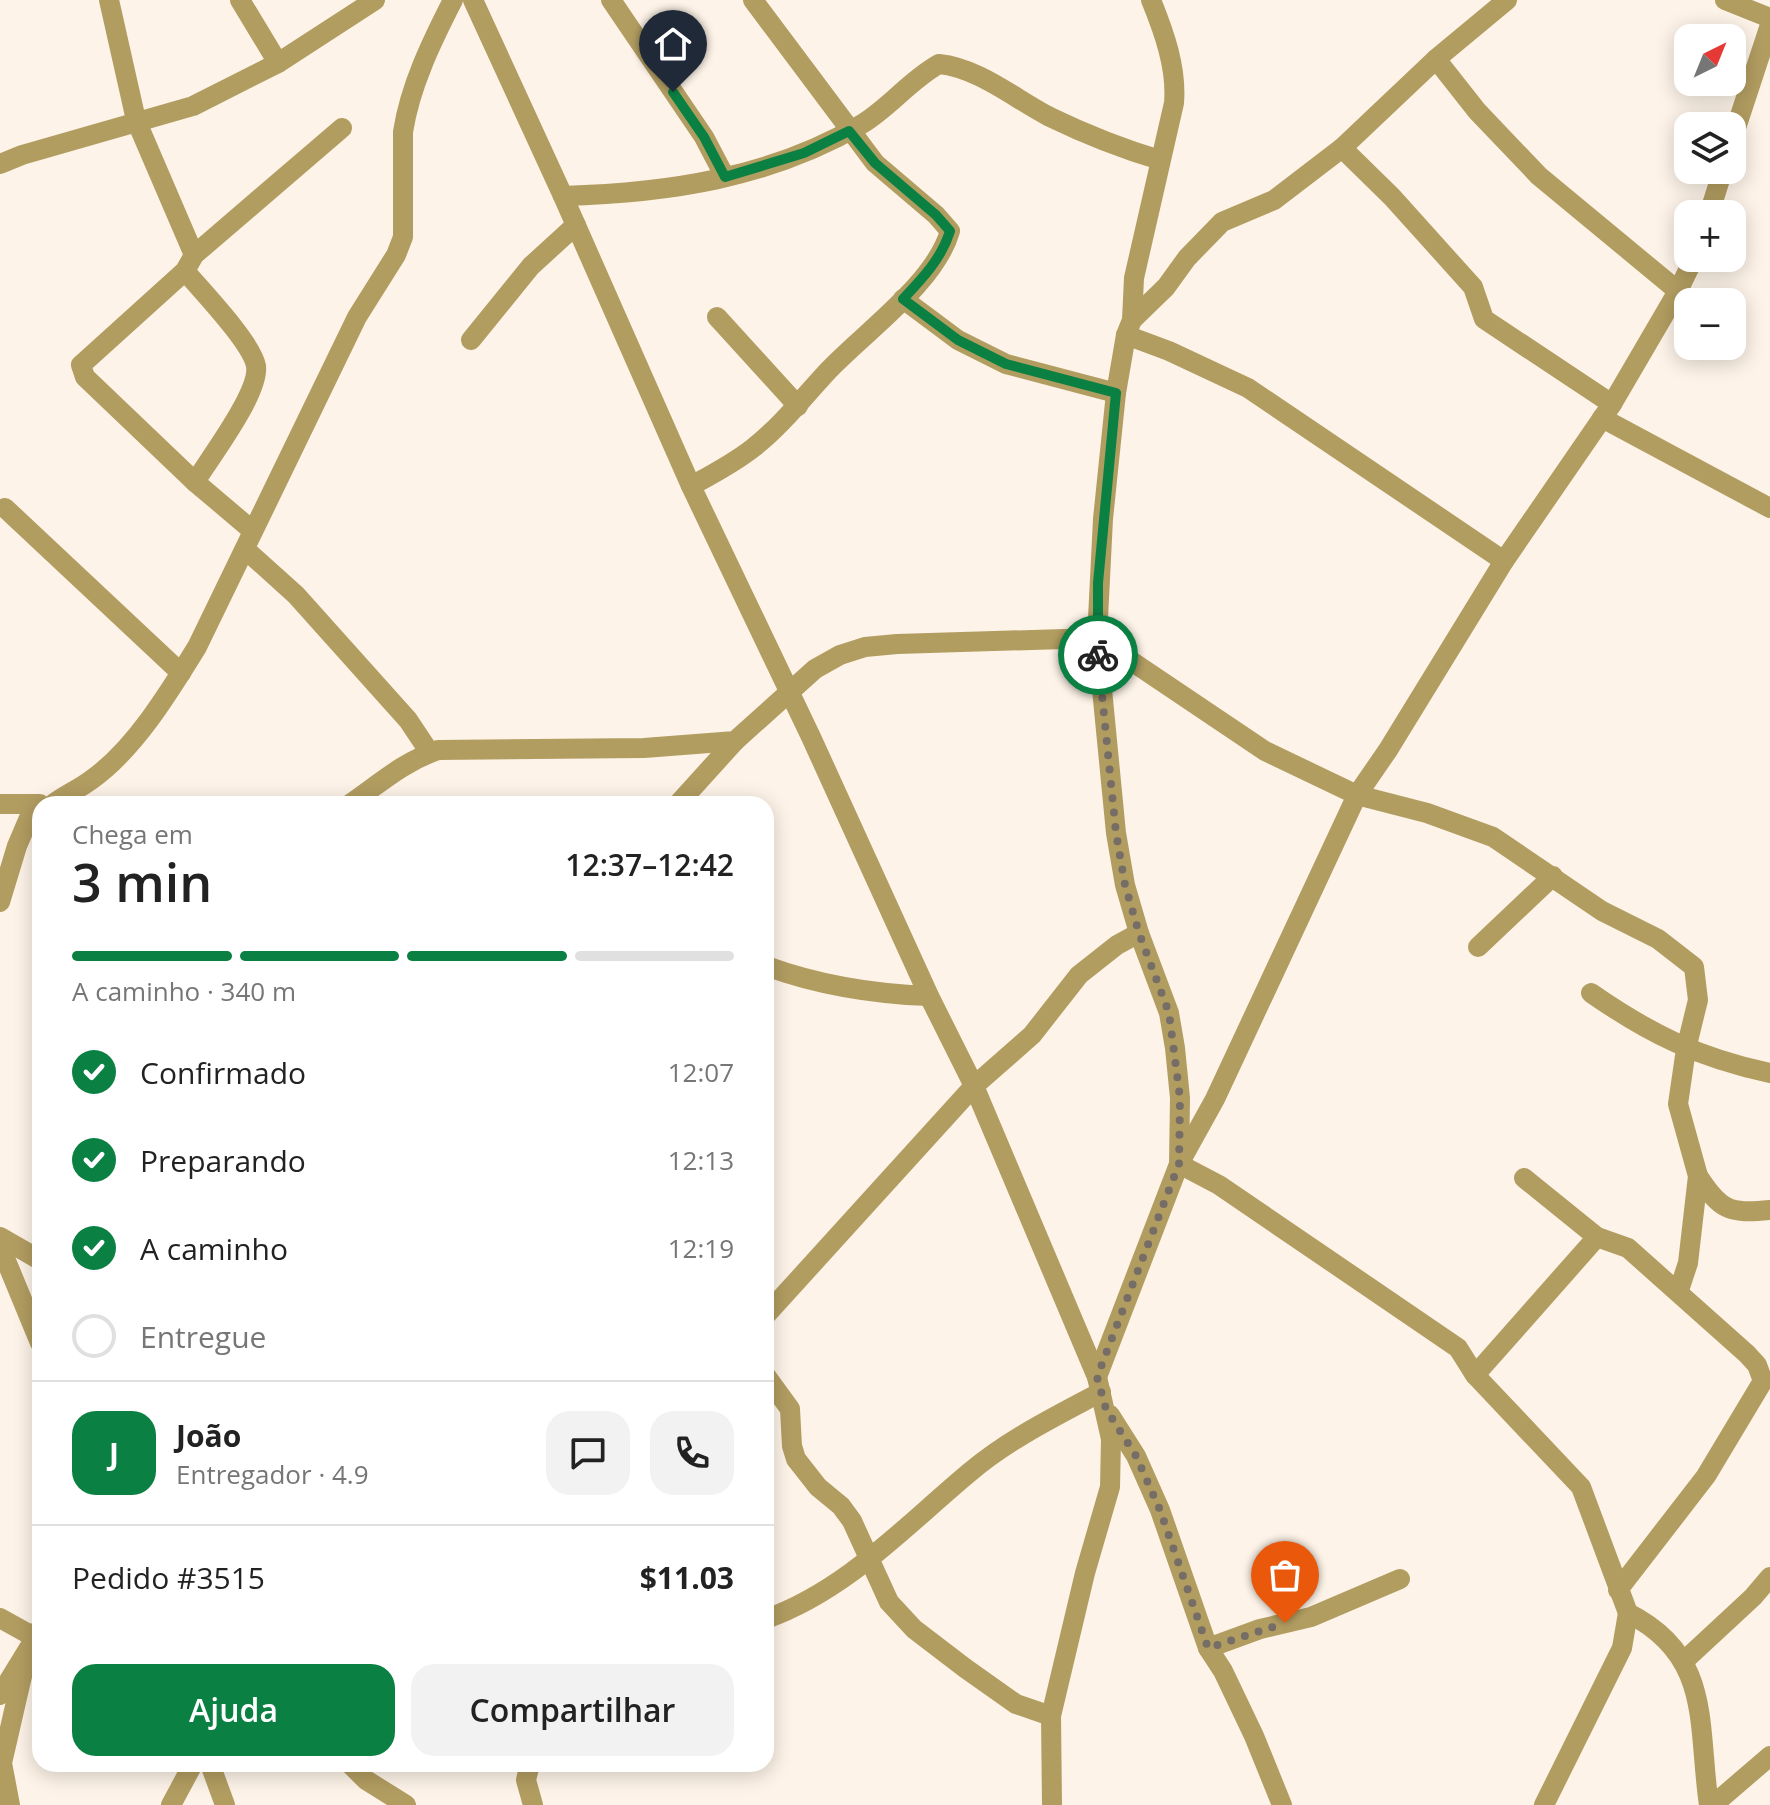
<!DOCTYPE html>
<html lang="pt">
<meta charset="utf-8">
<style>
body{margin:0;font-family:"Open Sans",sans-serif;background:#f2f2f2;color:#222;height:100vh;display:flex;flex-direction:column;font-size:30px;white-space:nowrap}
*{box-sizing:border-box;margin:0}
p{font-size:26px;color:#767676}
.icon{flex:none;width:44px;height:44px;fill:none;stroke:currentColor;stroke-width:2;stroke-linecap:round;stroke-linejoin:round}
.map{position:relative;flex:1;overflow:hidden}
.panel{position:absolute;left:32px;top:796px;width:742px;height:976px;display:flex;flex-direction:column;background:#fff;border-radius:24px;box-shadow:0 4px 20px #0003}
.panel>*{flex:none}
.needle{width:52px;rotate:43deg}
.fabs{position:absolute;left:1674px;top:24px;display:grid;gap:16px}
.fabs a{display:grid;place-items:center;width:72px;height:72px;border-radius:16px;background:#fff;box-shadow:0 4px 20px #0003;font-size:40px}
.pin{position:absolute;display:grid;place-items:center;width:68px;height:68px;color:#fff;margin:-82px -34px;border-radius:50% 50% 50% 0;rotate:-45deg;box-shadow:0 0 8px #0007}
.pin .icon{rotate:45deg}
.courier{position:absolute;display:grid;place-items:center;width:80px;height:80px;margin:-40px;border:6px solid #0b8043;border-radius:50%;background:#fff;color:#222;box-shadow:0 2px 10px #0007}
.headline em{font-style:normal;font-weight:600}
.headline div{display:flex;flex-direction:column-reverse}
.headline{display:flex;align-items:center;justify-content:space-between;height:136px;padding:0 40px}
h1{font-size:52px;font-weight:600;line-height:60px}
.bar{display:grid;grid-template-columns:repeat(4,1fr);gap:12px 8px;align-content:center;height:96px;padding:0 40px}
.bar i{height:10px;border-radius:6px;background:#e0e0e0}
.bar .active{background:#0b8043}
.bar p{grid-column:span 4}
.line{display:flex;align-items:center;gap:20px;padding:0 40px;border-top:2px solid #e0e0e0}
.line div{flex:1}
.round{display:grid;place-items:center;flex:none;width:84px;height:84px;border-radius:24px;background:#f2f2f2}
ol{padding:0 40px;list-style:none}
li{display:flex;align-items:center;gap:24px;height:88px}
li p{margin-inline-start:auto}
li .icon{padding:8px;border-radius:50%;background:#0b8043;color:#fff;stroke-width:4}
li:last-child{color:#767676}
li i{width:44px;height:44px;border:4px solid #e0e0e0;border-radius:50%}
.cta{display:flex;gap:16px;margin-top:auto;padding:16px 40px}
.cta a{flex:1;height:92px;border-radius:24px;background:#0b8043;color:#fff;font-size:32px;font-weight:600;line-height:92px;text-align:center}
.cta a+a{background:#f2f2f2;color:#222}
.map>svg:first-child{display:block}
.lines{fill:none;stroke-linecap:round;stroke-linejoin:round}
.minor{stroke:#b29d61;stroke-width:20}
.done{stroke:#766e66;stroke-width:8;stroke-dasharray:0 14.4}
.route{stroke:#0b8043;stroke-width:10}
</style>
<div class="map">
<svg width="1770" height="1805" viewBox="0 0 1770 1805">
<rect width="100%" height="100%" fill="#fdf3e8"/>
<g class="lines">
<g class="minor">
<path d="M 109,0 L 136,120 L 194,255"/>
<path d="M 240,0 L 278,63"/>
<path d="M 473,0 L 563,196 L 691,486 L 811,737 L 929,996 L 974,1086 L 1097,1377 L 1111,1439 L 1110,1487 L 1085,1573 L 1051,1716 L 1052,1805"/>
<path d="M 611,0 L 704,137 L 725,177"/>
<path d="M 1151,0 C 1164,32 1177,68 1174,103 L 1134,278 L 1132,320 L 1126,335 L 1116,393 L 1103,519 L 1097,638 L 1116,833 L 1125,885 L 1139,933 L 1169,1013 L 1175,1048 L 1180,1098 L 1179,1164 L 1219,1185 L 1458,1348 L 1475,1375 L 1581,1487 L 1628,1613 C 1713,1656 1697,1725 1709,1805"/>
<path d="M 1725,0 L 1770,18"/>
<path d="M 1436,59 L 1477,111 L 1539,176 L 1678,291"/>
<path d="M 1732,140 L 1770,25"/>
<path d="M 1342,148 L 1392,197 L 1473,287 L 1484,319 L 1612,404"/>
<path d="M 0,164 L 22,155 L 193,106 L 278,63 L 375,0"/>
<path d="M 563,196 C 668,193 770,178 862,124 C 890,107 910,80 939,64 C 979,68 1015,99 1050,117 C 1085,134 1123,149 1160,160"/>
<path d="M 1709,214 L 1723,170"/>
<path d="M 185,271 C 202,291 252,343 256,366 C 260,392 210,458 195,482"/>
<path d="M 903,299 L 958,340 L 1006,364 L 1116,393"/>
<path d="M 717,317 L 798,406"/>
<path d="M 1132,320 L 1166,287 L 1187,258 L 1222,222 L 1274,200 L 1342,148 L 1436,59 L 1507,0"/>
<path d="M 1126,335 L 1169,351 L 1248,388 L 1504,561"/>
<path d="M 471,340 L 531,266 L 576,225"/>
<path d="M 1602,418 L 1770,508"/>
<path d="M 691,486 C 713,474 734,463 753,448 C 781,426 802,399 826,373 C 863,333 935,284 950,231 L 936,215 L 875,163 L 753,0"/>
<path d="M 5,508 L 181,673"/>
<path d="M 253,531 L 195,482 L 85,377 L 81,365 L 185,271 L 194,255 L 342,128"/>
<path d="M 245,549 L 296,595 L 408,720 L 430,753"/>
<path d="M 0,804 L 40,804"/>
<path d="M 53,804 C 65,795 79,789 91,780 C 134,750 170,691 197,647 L 357,317 L 396,255 L 403,237 L 403,132 C 410,86 432,41 453,0"/>
<path d="M 350,804 C 379,784 403,762 438,750 L 644,748 L 735,741 L 815,669 L 840,655 L 865,647 L 897,644 L 1097,638 L 1265,751 L 1357,795 L 1427,813 L 1493,837 L 1602,911 L 1658,939 L 1694,967 L 1698,1000 L 1686,1049 L 1678,1104 L 1698,1176 L 1688,1263 L 1679,1290"/>
<path d="M 678,804 L 735,741"/>
<path d="M 0,902 L 17,846 L 35,804"/>
<path d="M 1478,947 L 1553,876"/>
<path d="M 766,966 C 818,985 874,994 929,996"/>
<path d="M 1591,993 C 1650,1034 1699,1058 1770,1073"/>
<path d="M 1698,1176 C 1721,1210 1728,1214 1770,1210"/>
<path d="M 1524,1178 L 1597,1237 L 1628,1248 L 1747,1354 L 1757,1365 L 1763,1381 L 1706,1476 L 1618,1590"/>
<path d="M 0,1237 L 40,1260"/>
<path d="M 0,1246 L 40,1343"/>
<path d="M 766,1315 L 974,1086 L 1032,1035 L 1079,975 L 1117,945 L 1139,933"/>
<path d="M 1475,1375 L 1597,1237"/>
<path d="M 766,1376 L 790,1409 L 792,1446 L 796,1459 L 818,1487 L 841,1506 L 852,1521 L 889,1602 L 914,1629 L 965,1668 L 1016,1704 L 1051,1716"/>
<path d="M 1097,1377 L 1179,1164 L 1215,1099 L 1357,795 L 1388,750 L 1504,561 L 1612,404 L 1678,291 L 1694,258"/>
<path d="M 1110,1415 L 1136,1456 L 1160,1510 L 1208,1648 L 1223,1671 L 1254,1736 L 1282,1805"/>
<path d="M 0,1618 L 27,1633 L 40,1635"/>
<path d="M 766,1619 C 847,1590 905,1526 970,1472 C 1009,1439 1056,1416 1101,1392"/>
<path d="M 1208,1648 L 1260,1629 L 1311,1617 L 1400,1579"/>
<path d="M 1684,1661 L 1753,1597 L 1770,1577"/>
<path d="M 0,1695 L 40,1630"/>
<path d="M 210,1764 L 225,1805"/>
<path d="M 350,1764 L 366,1780 L 406,1805"/>
<path d="M 530,1764 L 526,1780 L 533,1805"/>
<path d="M 10,1805 L 2,1763 L 28,1650"/>
<path d="M 171,1805 L 193,1764"/>
<path d="M 1544,1805 L 1622,1648 L 1628,1613"/>
<path d="M 1713,1805 L 1770,1756"/>
</g>
</g>
<g class="lines">
<path class="done" d="M 1098,655 L 1116,833 L 1125,885 L 1139,933 L 1169,1013 L 1180,1098 L 1179,1164 L 1097,1377 L 1106,1409 L 1136,1456 L 1160,1510 L 1208,1648 L 1285,1623"/>
<path class="route" d="M 673,92 L 704,137 L 725,177 L 804,153 L 849,131 L 875,163 L 936,215 L 950,231 C 942,258 922,279 903,299 L 958,340 L 1006,364 L 1116,393 L 1098,583 L 1098,655"/>
</g>
</svg>
<div class="fabs">
<a><svg class="needle" viewBox="-14 -14 28 28"><path d="M0-13l5 13h-10z" fill="#e53935"/><path d="M0 13l5-13h-10z" fill="#767676"/></svg></a>
<a><svg class="icon" aria-label="layers" viewBox="0 0 24 24"><path d="M12 4l9 5-9 5-9-5zM3 14l9 5 9-5"/></svg></a>
<a>+</a>
<a>−</a>
</div>
<div class="pin" style="left:1285px;top:1623px;background:#ea580c"><svg class="icon" aria-label="bag" viewBox="0 0 24 24"><path d="M5 8h14l-1 12H6zM9 8a3 3 0 0 1 6 0"/></svg></div>
<div class="pin" style="left:673px;top:92px;background:#1f2937"><svg class="icon" aria-label="home" viewBox="0 0 24 24"><path d="M3 11l9-7 9 7M6 9v11h12V9"/></svg></div>
<div class="courier" style="left:1098px;top:655px"><svg class="icon" aria-label="bike" viewBox="0 0 24 24"><circle cx="6" cy="16" r="4"/><circle cx="18" cy="16" r="4"/><path d="M6 16l4-8h5l3 8M10 8l3 8H6M13 5h3"/></svg></div>
<section class="panel">
<div class="headline"><div><h1>3 min</h1><p>Chega em</p></div><em>12:37–12:42</em></div>
<div class="bar"><i class="active"></i><i class="active"></i><i class="active"></i><i></i><p>A caminho · 340 m</p></div>
<ol>
<li><svg class="icon" aria-label="check" viewBox="0 0 24 24"><path d="M5 12l5 5 9-10"/></svg>Confirmado<p>12:07</p></li>
<li><svg class="icon" aria-label="check" viewBox="0 0 24 24"><path d="M5 12l5 5 9-10"/></svg>Preparando<p>12:13</p></li>
<li><svg class="icon" aria-label="check" viewBox="0 0 24 24"><path d="M5 12l5 5 9-10"/></svg>A caminho<p>12:19</p></li>
<li><i></i>Entregue</li>
</ol>
<div class="line" style="height:144px"><b class="round" style="background:#0b8043;color:#fff">J</b><div><b>João</b><p>Entregador · 4.9</p></div><a class="round"><svg class="icon" aria-label="chat" viewBox="0 0 24 24"><path d="M4 5h16v11H9l-5 4z"/></svg></a><a class="round"><svg class="icon" aria-label="phone" viewBox="0 0 24 24"><path d="M5 4h4l2 5-3 2q2 4 5 5l2-3 5 2v4C11 20 4 13 5 4z"/></svg></a></div>
<div class="line" style="height:104px"><div>Pedido #3515</div><b>$11.03</b></div>
<div class="cta"><a>Ajuda</a><a>Compartilhar</a></div>
</section>
</div>
